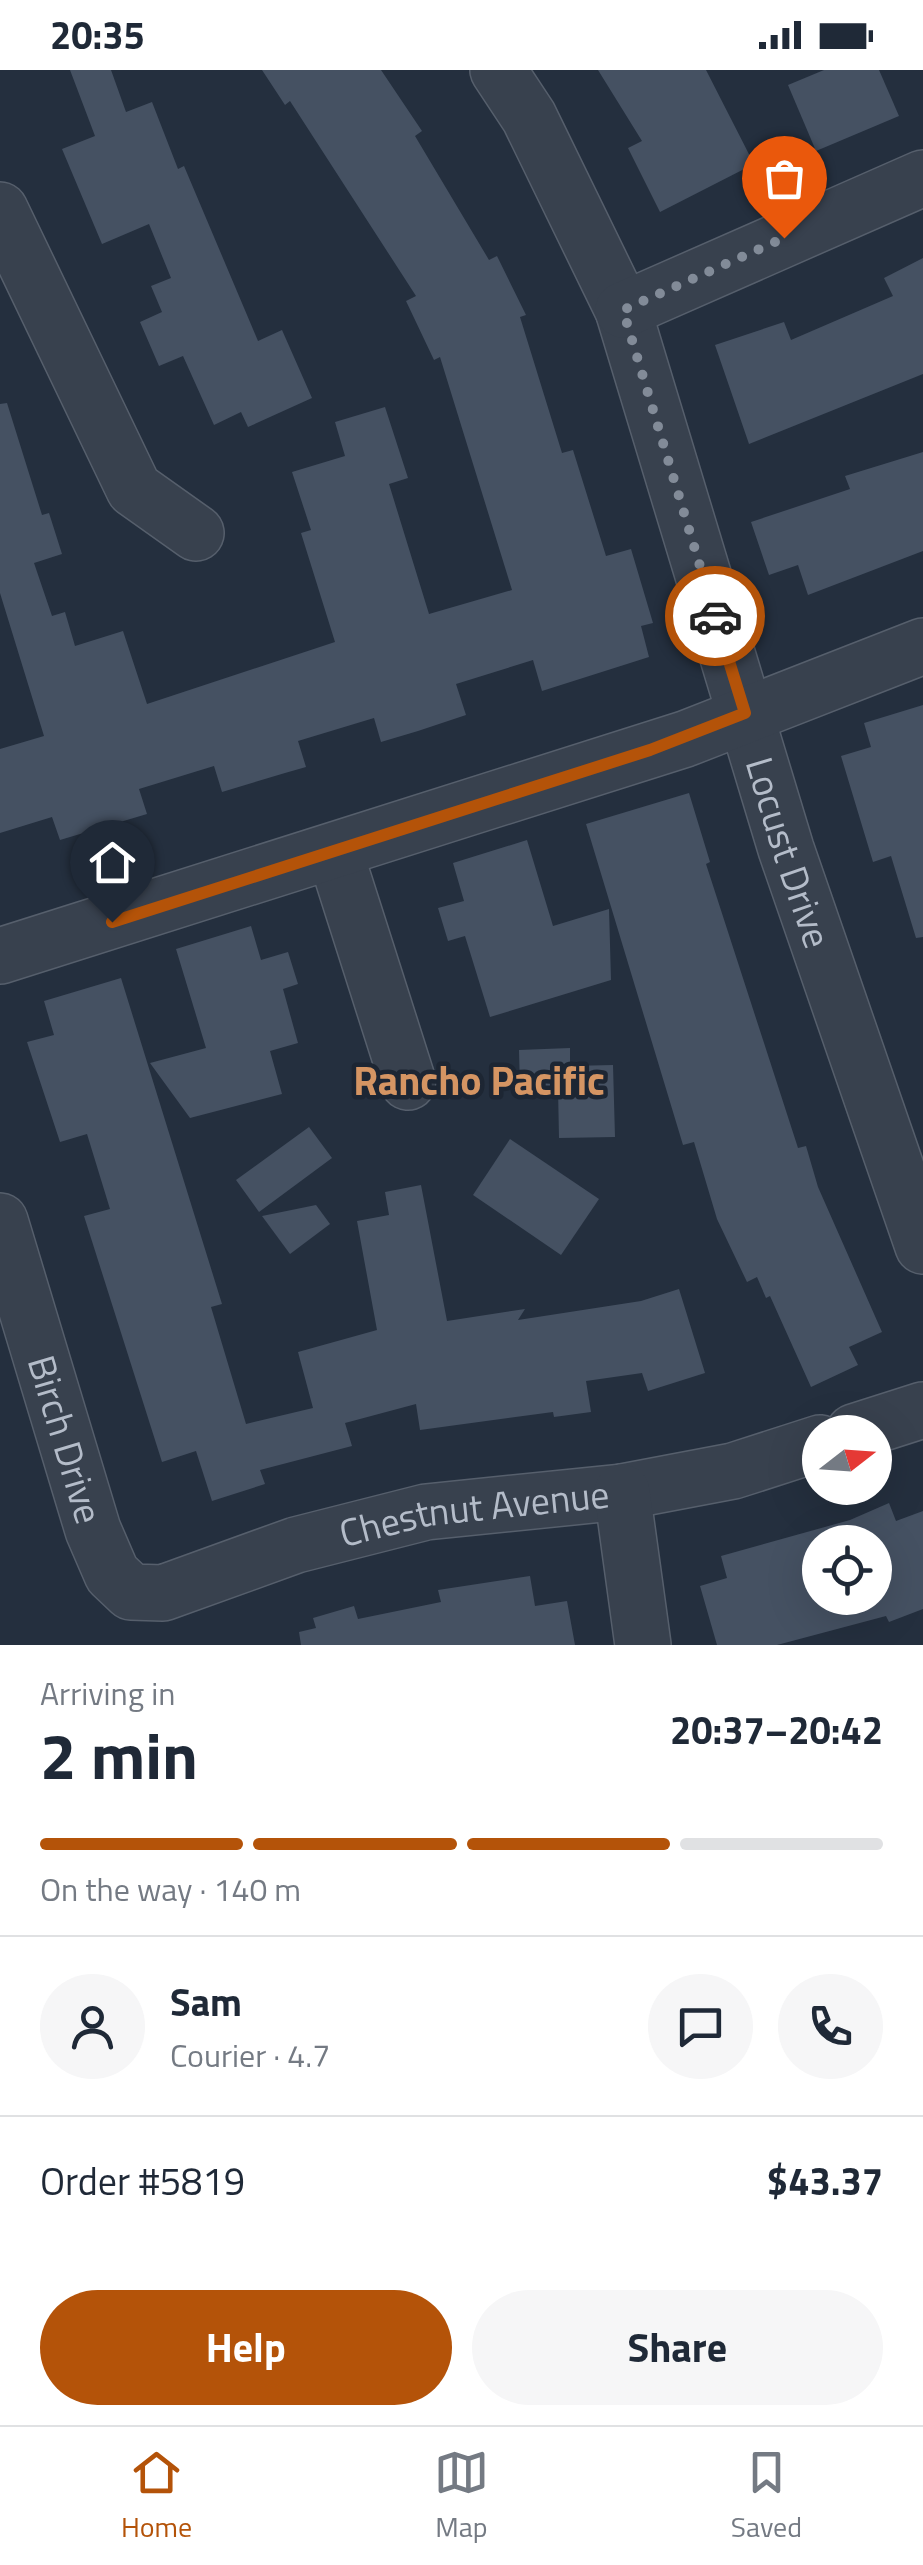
<!DOCTYPE html>
<meta charset="utf-8">
<style>
body{margin:0;font-family:"Titillium Web",sans-serif;background:#f6f6f7;color:#1f2937;height:100vh;display:flex;flex-direction:column;font-size:38px;white-space:nowrap}
*{box-sizing:border-box;margin:0}
p{font-size:32px;color:#747a83}
.icon{flex:none;width:55px;height:55px;fill:none;stroke:currentColor;stroke-width:2;stroke-linecap:round;stroke-linejoin:round}
.map{position:relative;height:1575px;overflow:hidden}
.sheet{display:flex;flex-direction:column;background:#fff;flex:1}
.sheet>*{flex:none}
.needle{width:65px;rotate:73deg}
.buttons{position:absolute;left:802px;top:1345px;display:grid;gap:20px}
.buttons a{display:grid;place-items:center;width:90px;height:90px;border-radius:50%;background:#fff;box-shadow:0 10px 40px #0002;font-size:50px}
.pin{position:absolute;display:grid;place-items:center;width:85px;height:85px;color:#fff;margin:-102px -42px;border-radius:50% 50% 50% 0;rotate:-45deg;box-shadow:0 0 10px #0007}
.pin .icon{rotate:45deg}
.courier{position:absolute;display:grid;place-items:center;width:100px;height:100px;margin:-50px;border:8px solid #b45309;border-radius:50%;background:#fff;color:#222;box-shadow:0 2px 12px #0007}
.headline em{font-style:normal;font-weight:700}
.headline div{display:flex;flex-direction:column-reverse}
.headline{display:flex;align-items:center;justify-content:space-between;height:170px;padding:0 40px}
h1{font-size:65px;font-weight:700;line-height:75px}
.bar{display:grid;grid-template-columns:repeat(4,1fr);gap:15px 10px;align-content:center;height:120px;padding:0 40px}
.bar i{height:12px;border-radius:8px;background:#e0e1e3}
.bar .selected{background:#b45309}
.bar p{grid-column:span 4}
.line{display:flex;align-items:center;gap:25px;padding:0 40px;border-top:2px solid #e0e1e3}
.line div{flex:1}
.round{display:grid;place-items:center;flex:none;width:105px;height:105px;border-radius:52px;background:#f6f6f7}
.button{display:flex;gap:20px;margin-top:auto;padding:20px 40px}
.button a{flex:1;height:115px;border-radius:60px;background:#b45309;color:#fff;font-size:40px;font-weight:700;line-height:115px;text-align:center}
.button a+a{background:#f6f6f7;color:#1f2937}
.status{display:flex;justify-content:space-between;align-items:center;height:70px;padding:0 50px;background:#fff;direction:ltr}
.status svg{height:28px;fill:currentColor}
.tabs{display:flex;justify-content:space-around;align-items:center;height:140px;border-top:2px solid #e0e1e3;background:#fff;font-size:28px;color:#747a83}
.tabs a{display:grid;justify-items:center;gap:5px}
.tabs .selected{color:#b45309}
.map>svg:first-child{display:block}
.building{fill:#455162;fill-rule:evenodd}
.lines{fill:none;stroke-linecap:round;stroke-linejoin:round}
.minor-casing{stroke:#565f6c;stroke-width:58}
.minor{stroke:#38414e;stroke-width:55}
.done{stroke:#828b98;stroke-width:10;stroke-dasharray:0 18}
.route{stroke:#b45309;stroke-width:12}
.labels{text-anchor:middle;dominant-baseline:central;stroke-width:9;stroke-linejoin:round;paint-order:stroke}
.street-label{font-size:38px;fill:#b4bcc9;stroke:#1d2633}
.neighbourhood-label{font-size:40px;font-weight:bold;fill:#d59563;stroke:#1d2633}
</style>
<div class="status"><b>20:35</b><svg viewBox="0 0 49 12"><path d="M0 12V9h3v3zM5 12V6h3v6zM10 12V3h3v9zM15 12V0h3v12zM26 1h20v11H26zM47 4h2v5h-2z"/></svg></div>
<div class="map">
<svg width="923" height="1575" viewBox="0 0 923 1575">
<rect width="100%" height="100%" fill="#242f3e"/>
<g class="building">
<path d="M 70,0 L 111,0 L 126,42 L 152,32 L 178,99 L 184,96 L 258,271 L 282,260 L 312,328 L 248,357 L 241,342 L 214,355 L 183,286 L 159,296 L 140,252 L 162,242 L 151,216 L 171,208 L 149,154 L 102,174 L 62,79 L 95,66 Z"/>
<path d="M 262,0 L 381,0 L 422,61 L 415,66 L 489,190 L 497,186 L 526,245 L 520,247 L 562,383 L 573,380 L 606,486 L 631,479 L 653,553 L 641,556 L 649,587 L 542,621 L 533,590 L 456,614 L 466,645 L 418,661 L 381,672 L 374,648 L 298,671 L 306,697 L 285,703 L 222,722 L 214,696 L 139,719 L 147,744 L 60,770 L 52,747 L 0,763 L 0,679 L 44,666 L 0,523 L 0,334 L 7,333 L 42,445 L 49,443 L 62,484 L 34,493 L 52,546 L 65,542 L 75,576 L 123,561 L 147,634 L 335,572 L 301,463 L 311,460 L 292,402 L 345,386 L 335,352 L 385,337 L 408,408 L 389,414 L 429,544 L 512,520 L 440,287 L 434,290 L 406,231 L 416,226 L 290,31 L 285,35 Z"/>
<path d="M 598,0 L 706,0 L 754,94 L 660,142 L 628,78 L 642,71 Z"/>
<path d="M 824,0 L 879,0 L 899,46 L 816,81 L 788,15 Z"/>
<path d="M 923,188 L 923,304 L 749,374 L 715,275 L 784,252 L 791,270 L 893,226 L 884,208 Z"/>
<path d="M 923,382 L 923,481 L 808,525 L 798,495 L 769,505 L 751,452 L 850,419 L 845,406 Z"/>
<path d="M 923,635 L 923,867 L 916,868 L 891,786 L 873,792 L 841,686 L 871,677 L 864,653 Z"/>
<path d="M 689,723 L 710,792 L 706,794 L 798,1078 L 806,1076 L 818,1117 L 882,1262 L 849,1277 L 858,1295 L 811,1317 L 770,1226 L 766,1228 L 757,1207 L 747,1212 L 717,1149 L 694,1072 L 683,1075 L 586,754 Z"/>
<path d="M 527,770 L 553,856 L 609,839 L 611,910 L 490,947 L 465,866 L 448,871 L 438,838 L 464,831 L 453,793 Z"/>
<path d="M 251,856 L 261,890 L 288,882 L 298,914 L 283,919 L 298,973 L 270,981 L 282,1024 L 190,1048 L 150,993 L 206,978 L 176,879 Z"/>
<path d="M 121,908 L 222,1234 L 211,1237 L 246,1354 L 313,1338 L 298,1282 L 377,1260 L 357,1151 L 389,1145 L 385,1122 L 421,1115 L 447,1251 L 525,1239 L 518,1250 L 641,1231 L 679,1219 L 705,1303 L 648,1321 L 642,1303 L 586,1311 L 591,1342 L 554,1347 L 553,1342 L 420,1360 L 416,1334 L 345,1353 L 352,1376 L 260,1400 L 265,1414 L 212,1431 L 196,1381 L 162,1392 L 84,1146 L 110,1139 L 87,1064 L 60,1072 L 27,972 L 54,965 L 44,931 Z"/>
<path d="M 570,978 L 570,996 L 613,995 L 615,1067 L 559,1068 L 558,1018 L 520,1019 L 519,980 Z"/>
<path d="M 309,1057 L 332,1088 L 259,1142 L 236,1110 Z"/>
<path d="M 510,1069 L 599,1129 L 561,1185 L 473,1125 Z"/>
<path d="M 316,1135 L 330,1154 L 290,1184 L 262,1146 Z"/>
<path d="M 889,1433 L 896,1451 L 923,1441 L 923,1539 L 889,1552 L 886,1546 L 777,1575 L 717,1575 L 700,1516 L 727,1508 L 721,1486 L 850,1450 ZM 820,1472 L 875,1472 L 875,1528 L 820,1528 Z"/>
<path d="M 530,1506 L 535,1536 L 567,1531 L 575,1575 L 301,1575 L 299,1562 L 316,1558 L 313,1548 L 354,1536 L 358,1549 L 441,1532 L 438,1520 Z"/>
</g>
<g class="lines">
<g class="minor-casing">
<g id="minor">
<path id="s1" d="M 498,0 L 529,47 L 623,240 L 786,779 L 923,1176"/>
<path d="M 0,140 L 134,419 L 196,463"/>
<path d="M 623,240 L 923,108"/>
<path d="M 335,783 L 408,1012"/>
<path d="M 0,886 L 685,669 L 923,576"/>
<path id="s2" d="M 0,1151 L 93,1460 L 112,1504 L 131,1522 L 163,1523 L 296,1475 L 426,1442 L 622,1422 L 733,1401 L 820,1373"/>
<path d="M 854,1362 L 923,1340"/>
<path d="M 622,1422 L 643,1575"/>
</g>
</g>
<use href="#minor" class="minor"/>
</g>
<g class="lines">
<path class="done" d="M 715,546 L 623,240 L 784,168"/>
<path class="route" d="M 112,852 L 650,680 L 745,643 L 715,546"/>
</g>
<g class="labels">
<g class="street-label">
<text stroke="none"><textPath href="#s1" startOffset="838">Locust Drive</textPath></text>
<text stroke="none"><textPath href="#s2" startOffset="228">Birch Drive</textPath></text>
<text stroke="none"><textPath href="#s2" startOffset="752">Chestnut Avenue</textPath></text>
</g>
<g class="neighbourhood-label">
<text x="479" y="1010">Rancho Pacific</text>
</g>
</g>
</svg>
<div class="buttons">
<a><svg class="needle" viewBox="-14 -14 28 28"><path d="M0-13l5 13h-10z" fill="#e53935"/><path d="M0 13l5-13h-10z" fill="#747a83"/></svg></a>
<a><svg class="icon" aria-label="locate" viewBox="0 0 24 24"><circle cx="12" cy="12" r="6"/><path d="M12 2v4M12 18v4M2 12h4M18 12h4"/></svg></a>
</div>
<div class="pin" style="left:784px;top:168px;background:#ea580c"><svg class="icon" aria-label="bag" viewBox="0 0 24 24"><path d="M5 8h14l-1 12H6zM9 8a3 3 0 0 1 6 0"/></svg></div>
<div class="pin" style="left:112px;top:852px;background:#1f2937"><svg class="icon" aria-label="home" viewBox="0 0 24 24"><path d="M3 11l9-7 9 7M6 9v11h12V9"/></svg></div>
<div class="courier" style="left:715px;top:546px"><svg class="icon" aria-label="car" viewBox="0 0 24 24"><path d="M5 17H2v-5l4-1 3-4h7l3 4 3 1v5h-3M9 17h6M6 11h13"/><circle cx="7" cy="17" r="2"/><circle cx="17" cy="17" r="2"/></svg></div>
</div>
<section class="sheet">
<div class="headline"><div><h1>2 min</h1><p>Arriving in</p></div><em>20:37–20:42</em></div>
<div class="bar"><i class="selected"></i><i class="selected"></i><i class="selected"></i><i></i><p>On the way · 140 m</p></div>
<div class="line" style="height:180px"><a class="round"><svg class="icon" aria-label="person" viewBox="0 0 24 24"><circle cx="12" cy="8" r="4"/><path d="M4 21q1-7 8-7t8 7"/></svg></a><div><b>Sam</b><p>Courier · 4.7</p></div><a class="round"><svg class="icon" aria-label="chat" viewBox="0 0 24 24"><path d="M4 5h16v11H9l-5 4z"/></svg></a><a class="round"><svg class="icon" aria-label="phone" viewBox="0 0 24 24"><path d="M5 4h4l2 5-3 2q2 4 5 5l2-3 5 2v4C11 20 4 13 5 4z"/></svg></a></div>
<div class="line" style="height:130px"><div>Order #5819</div><b>$43.37</b></div>
<div class="button"><a>Help</a><a>Share</a></div>
</section>
<nav class="tabs">
<a class="selected"><svg class="icon" aria-label="home" viewBox="0 0 24 24"><path d="M3 11l9-7 9 7M6 9v11h12V9"/></svg>Home</a>
<a><svg class="icon" aria-label="map" viewBox="0 0 24 24"><path d="M3 6l6-2 6 2 6-2v14l-6 2-6-2-6 2zM9 4v14M15 6v14"/></svg>Map</a>
<a><svg class="icon" aria-label="saved" viewBox="0 0 24 24"><path d="M7 4h10v16l-5-4-5 4z"/></svg>Saved</a>
</nav>
